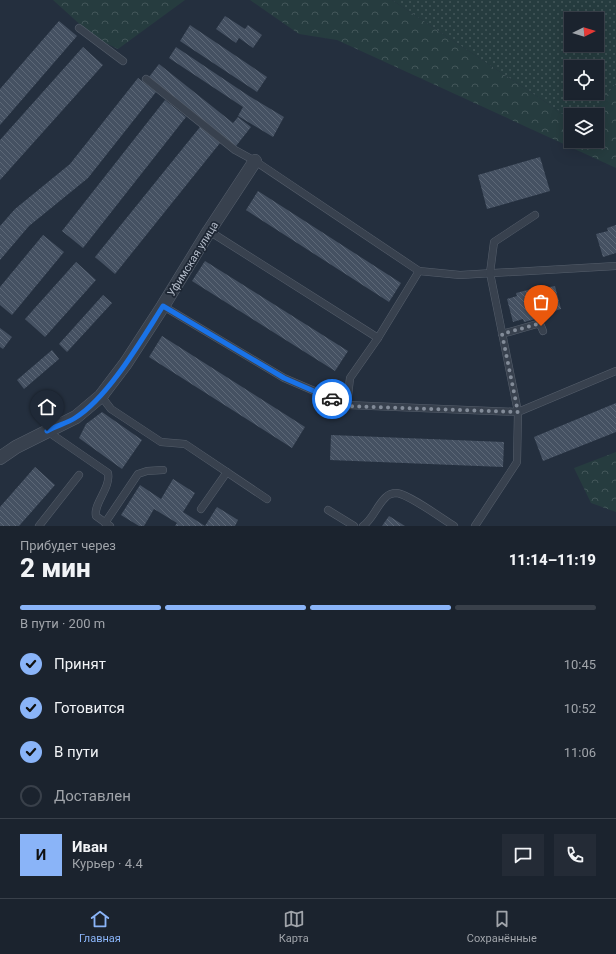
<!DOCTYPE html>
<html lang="ru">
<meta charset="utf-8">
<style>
body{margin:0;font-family:Roboto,sans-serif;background:#242b36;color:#f1f3f6;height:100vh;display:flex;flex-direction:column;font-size:15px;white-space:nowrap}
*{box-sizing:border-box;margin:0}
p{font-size:13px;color:#a0a4aa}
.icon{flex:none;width:22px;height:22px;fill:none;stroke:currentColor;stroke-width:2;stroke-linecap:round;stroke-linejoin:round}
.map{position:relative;height:526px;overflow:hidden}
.panel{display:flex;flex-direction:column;background:#1b232e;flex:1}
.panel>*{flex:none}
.needle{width:26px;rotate:85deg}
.controls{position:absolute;left:564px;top:12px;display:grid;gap:8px}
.controls a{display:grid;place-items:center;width:40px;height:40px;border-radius:0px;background:#1b232e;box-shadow:0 4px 16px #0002,0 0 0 1px #39404a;font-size:20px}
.pin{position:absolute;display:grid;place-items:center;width:34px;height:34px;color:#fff;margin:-41px -17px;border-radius:50% 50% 50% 0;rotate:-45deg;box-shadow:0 0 4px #0007}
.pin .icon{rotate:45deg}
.courier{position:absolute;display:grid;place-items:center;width:40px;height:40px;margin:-20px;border:3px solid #1a73e8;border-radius:50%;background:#fff;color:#222;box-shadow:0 1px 5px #0007}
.head em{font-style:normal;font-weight:800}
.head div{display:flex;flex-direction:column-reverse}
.head{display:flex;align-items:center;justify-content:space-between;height:68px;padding:0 20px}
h1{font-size:26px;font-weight:800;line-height:30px}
.bar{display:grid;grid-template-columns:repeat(4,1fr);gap:6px 4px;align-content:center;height:48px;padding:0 20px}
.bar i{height:5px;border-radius:3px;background:#39404a}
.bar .active{background:#8ab4f8}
.bar p{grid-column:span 4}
.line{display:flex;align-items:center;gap:10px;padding:0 20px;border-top:1px solid #39404a}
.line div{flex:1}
.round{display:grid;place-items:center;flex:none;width:42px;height:42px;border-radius:0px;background:#242b36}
ol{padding:0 20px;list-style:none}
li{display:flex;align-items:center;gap:12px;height:44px}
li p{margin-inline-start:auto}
li .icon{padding:4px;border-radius:50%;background:#8ab4f8;color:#111;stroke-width:4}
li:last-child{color:#a0a4aa}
li i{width:22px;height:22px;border:2px solid #39404a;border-radius:50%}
.menu{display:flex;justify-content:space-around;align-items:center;height:56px;border-top:1px solid #39404a;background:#1b232e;font-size:11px;color:#a0a4aa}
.menu a{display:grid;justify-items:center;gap:2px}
.menu .active{color:#8ab4f8}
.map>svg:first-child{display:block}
.grass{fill:url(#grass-dots);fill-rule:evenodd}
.forest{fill:url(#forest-crowns)}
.building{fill:url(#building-back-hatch)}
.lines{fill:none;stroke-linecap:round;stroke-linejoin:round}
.service-casing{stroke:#565f6c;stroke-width:8}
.minor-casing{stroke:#565f6c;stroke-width:14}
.service{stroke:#38414e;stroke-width:7}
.minor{stroke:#38414e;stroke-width:13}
.done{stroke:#828b98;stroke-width:4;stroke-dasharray:0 7.2}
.route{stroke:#1a73e8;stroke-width:5}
.labels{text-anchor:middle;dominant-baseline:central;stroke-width:3.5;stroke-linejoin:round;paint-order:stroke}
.street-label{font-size:11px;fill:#b4bcc9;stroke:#1d2633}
</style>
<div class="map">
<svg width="616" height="526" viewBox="0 0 616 526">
<defs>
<pattern id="grass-dots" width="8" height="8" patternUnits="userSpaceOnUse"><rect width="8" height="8" fill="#263c3f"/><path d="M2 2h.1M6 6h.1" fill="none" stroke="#435659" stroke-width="1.8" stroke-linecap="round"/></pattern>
<pattern id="forest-crowns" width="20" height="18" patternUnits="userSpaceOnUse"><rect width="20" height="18" fill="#263c3f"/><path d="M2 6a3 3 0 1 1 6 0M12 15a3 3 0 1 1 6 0" fill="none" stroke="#435659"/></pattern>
<pattern id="building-back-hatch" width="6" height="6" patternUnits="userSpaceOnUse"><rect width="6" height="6" fill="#455162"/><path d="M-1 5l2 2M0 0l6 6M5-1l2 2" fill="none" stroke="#5d6877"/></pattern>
</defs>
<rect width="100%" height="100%" fill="#242f3e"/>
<path class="grass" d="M 392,0 L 616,0 L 616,83 L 592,115 L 571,115 L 571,119 ZM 571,19 L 597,19 L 597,45 L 571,45 ZM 571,67 L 597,67 L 597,93 L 571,93 Z"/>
<g class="forest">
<path d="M 53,0 L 185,0 L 118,49 L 95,38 Z"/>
<path d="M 250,0 L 392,0 L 571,119 L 571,141 L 597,141 L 597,115 L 592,115 L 616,83 L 616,168 L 337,40 L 299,34 Z"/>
<path d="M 616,452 L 616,512 L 591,503 L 574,468 Z"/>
</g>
<g class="building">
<path d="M 225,16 L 245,29 L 248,25 L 262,35 L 253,48 L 239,38 L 236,43 L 216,29 Z"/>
<path d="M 59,21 L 77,36 L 0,125 L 0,89 Z"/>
<path d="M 190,25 L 267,77 L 257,92 L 180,41 Z"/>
<path d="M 83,47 L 103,65 L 0,180 L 0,140 Z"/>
<path d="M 176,47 L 249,96 L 284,117 L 273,137 L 238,116 L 243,107 L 169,58 Z"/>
<path d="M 159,64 L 233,123 L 238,117 L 251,127 L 236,146 L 149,77 Z"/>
<path d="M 138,78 L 156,92 L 88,178 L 29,226 L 0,260 L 0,226 L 15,209 L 70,164 Z"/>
<path d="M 165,100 L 186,117 L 83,248 L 62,231 Z"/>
<path d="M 200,127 L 220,143 L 115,274 L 95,257 Z"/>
<path d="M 540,157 L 550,191 L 487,209 L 478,175 Z"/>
<path d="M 258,191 L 401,283 L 389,302 L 246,210 Z"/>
<path d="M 616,225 L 616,253 L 603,257 L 596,234 L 608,231 L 607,228 Z"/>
<path d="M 43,235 L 64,252 L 12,315 L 0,305 L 0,287 Z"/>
<path d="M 205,261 L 348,351 L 335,371 L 192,281 Z"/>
<path d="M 76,262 L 96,280 L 45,337 L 25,319 Z"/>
<path d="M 543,286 L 544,288 L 555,286 L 561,309 L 550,312 L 551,315 L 524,322 L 523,319 L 513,322 L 507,299 L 517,296 L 516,293 Z"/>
<path d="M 103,295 L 112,303 L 67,352 L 59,344 Z"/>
<path d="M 0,328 L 12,337 L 3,349 L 0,347 Z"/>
<path d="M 162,336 L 305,427 L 292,448 L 149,357 Z"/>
<path d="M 52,350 L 59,359 L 24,389 L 17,380 Z"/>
<path d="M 616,403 L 616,432 L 543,461 L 534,437 Z"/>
<path d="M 102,412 L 142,440 L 122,469 L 79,438 L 86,424 Z"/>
<path d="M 331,435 L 504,442 L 503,467 L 330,460 Z"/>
<path d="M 35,467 L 55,485 L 19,526 L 0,526 L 0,507 Z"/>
<path d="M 173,479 L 195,493 L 183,512 L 205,526 L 217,507 L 238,520 L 235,526 L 175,526 L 177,523 L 154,509 L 144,526 L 139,526 L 121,515 L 140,485 L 161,499 Z"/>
<path d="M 389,516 L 405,526 L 382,526 Z"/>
</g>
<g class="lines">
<g class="service-casing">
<g id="service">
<path d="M 79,28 L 123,61"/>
<path d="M 146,79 L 235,150 L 255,161 L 419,271 L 460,275 L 616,266"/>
<path d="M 209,231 L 378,338"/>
<path d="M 163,306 L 284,378 L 347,405 L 518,412 L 616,371"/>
<path d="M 502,334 L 537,324 L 541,326 L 543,331"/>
<path d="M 101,396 L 111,409 L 161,442 L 185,444 L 267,499"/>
<path d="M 347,405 L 350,378 L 378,338 L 419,271"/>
<path d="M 47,431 L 108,473 C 111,488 93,504 96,516 L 110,526"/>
<path d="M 201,509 L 227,472"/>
<path d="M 328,510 L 354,526"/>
<path d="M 105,523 L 138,474 L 147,471 L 163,470"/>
<path d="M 39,526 L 79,475"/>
<path d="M 363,526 C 373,519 377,505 386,497 C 389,494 393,493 397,493 C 410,495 441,518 454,526"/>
<path d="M 475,526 L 517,462 L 518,412 L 490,273 L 494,242 L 535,215"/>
</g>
</g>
<g class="minor-casing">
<path id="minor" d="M 0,458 L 16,447 L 76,417 L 101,396 L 126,363 L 163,306 L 209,231 L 255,161"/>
</g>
<use href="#service" class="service"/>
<use href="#minor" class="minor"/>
</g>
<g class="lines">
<path class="done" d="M 332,399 L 347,406 L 518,412 L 502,334 L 534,325 L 537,324 L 541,326"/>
<path class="route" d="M 47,431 C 56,426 67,423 75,418 C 108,398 142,339 163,306 L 284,378 L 332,399"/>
</g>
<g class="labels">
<g class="street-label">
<text transform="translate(193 259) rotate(-58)">Уфимская улица</text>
</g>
</g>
</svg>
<div class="controls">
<a><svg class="needle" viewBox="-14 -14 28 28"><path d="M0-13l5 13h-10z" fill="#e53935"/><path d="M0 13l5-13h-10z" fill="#a0a4aa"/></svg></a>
<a><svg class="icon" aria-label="locate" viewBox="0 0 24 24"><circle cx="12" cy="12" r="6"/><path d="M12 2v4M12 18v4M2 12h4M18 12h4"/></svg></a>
<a><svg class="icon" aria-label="layers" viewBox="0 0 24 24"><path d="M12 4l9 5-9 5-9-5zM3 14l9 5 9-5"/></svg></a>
</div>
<div class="pin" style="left:541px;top:326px;background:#ea580c"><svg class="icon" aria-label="bag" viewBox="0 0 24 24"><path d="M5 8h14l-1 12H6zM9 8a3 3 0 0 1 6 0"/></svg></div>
<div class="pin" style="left:47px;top:431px;background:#1f2937"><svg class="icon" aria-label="home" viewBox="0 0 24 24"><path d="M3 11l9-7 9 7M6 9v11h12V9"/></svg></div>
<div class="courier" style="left:332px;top:399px"><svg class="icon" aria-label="car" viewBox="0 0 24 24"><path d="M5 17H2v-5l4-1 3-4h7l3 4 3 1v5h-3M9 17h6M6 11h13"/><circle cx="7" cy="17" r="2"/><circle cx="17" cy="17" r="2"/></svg></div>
</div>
<section class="panel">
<div class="head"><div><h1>2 мин</h1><p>Прибудет через</p></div><em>11:14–11:19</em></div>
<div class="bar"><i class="active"></i><i class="active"></i><i class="active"></i><i></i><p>В пути · 200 m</p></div>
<ol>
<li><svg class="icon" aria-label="check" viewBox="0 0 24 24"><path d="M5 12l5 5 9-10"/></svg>Принят<p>10:45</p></li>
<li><svg class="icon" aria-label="check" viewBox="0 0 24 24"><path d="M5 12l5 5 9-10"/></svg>Готовится<p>10:52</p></li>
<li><svg class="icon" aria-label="check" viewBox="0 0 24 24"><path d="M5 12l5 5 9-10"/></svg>В пути<p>11:06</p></li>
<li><i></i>Доставлен</li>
</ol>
<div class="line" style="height:72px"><b class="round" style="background:#8ab4f8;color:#111">И</b><div><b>Иван</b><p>Курьер · 4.4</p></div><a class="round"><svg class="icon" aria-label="chat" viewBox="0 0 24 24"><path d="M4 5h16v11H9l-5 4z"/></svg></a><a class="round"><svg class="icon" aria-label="phone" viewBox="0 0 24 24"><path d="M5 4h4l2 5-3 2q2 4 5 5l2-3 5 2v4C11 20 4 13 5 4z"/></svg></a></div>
</section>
<nav class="menu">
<a class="active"><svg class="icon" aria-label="home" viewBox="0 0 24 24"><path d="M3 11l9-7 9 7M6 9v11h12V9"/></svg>Главная</a>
<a><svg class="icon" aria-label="map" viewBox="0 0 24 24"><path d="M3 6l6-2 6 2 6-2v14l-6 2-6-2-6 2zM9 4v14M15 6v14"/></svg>Карта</a>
<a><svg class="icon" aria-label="saved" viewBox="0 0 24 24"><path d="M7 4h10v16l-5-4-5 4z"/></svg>Сохранённые</a>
</nav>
